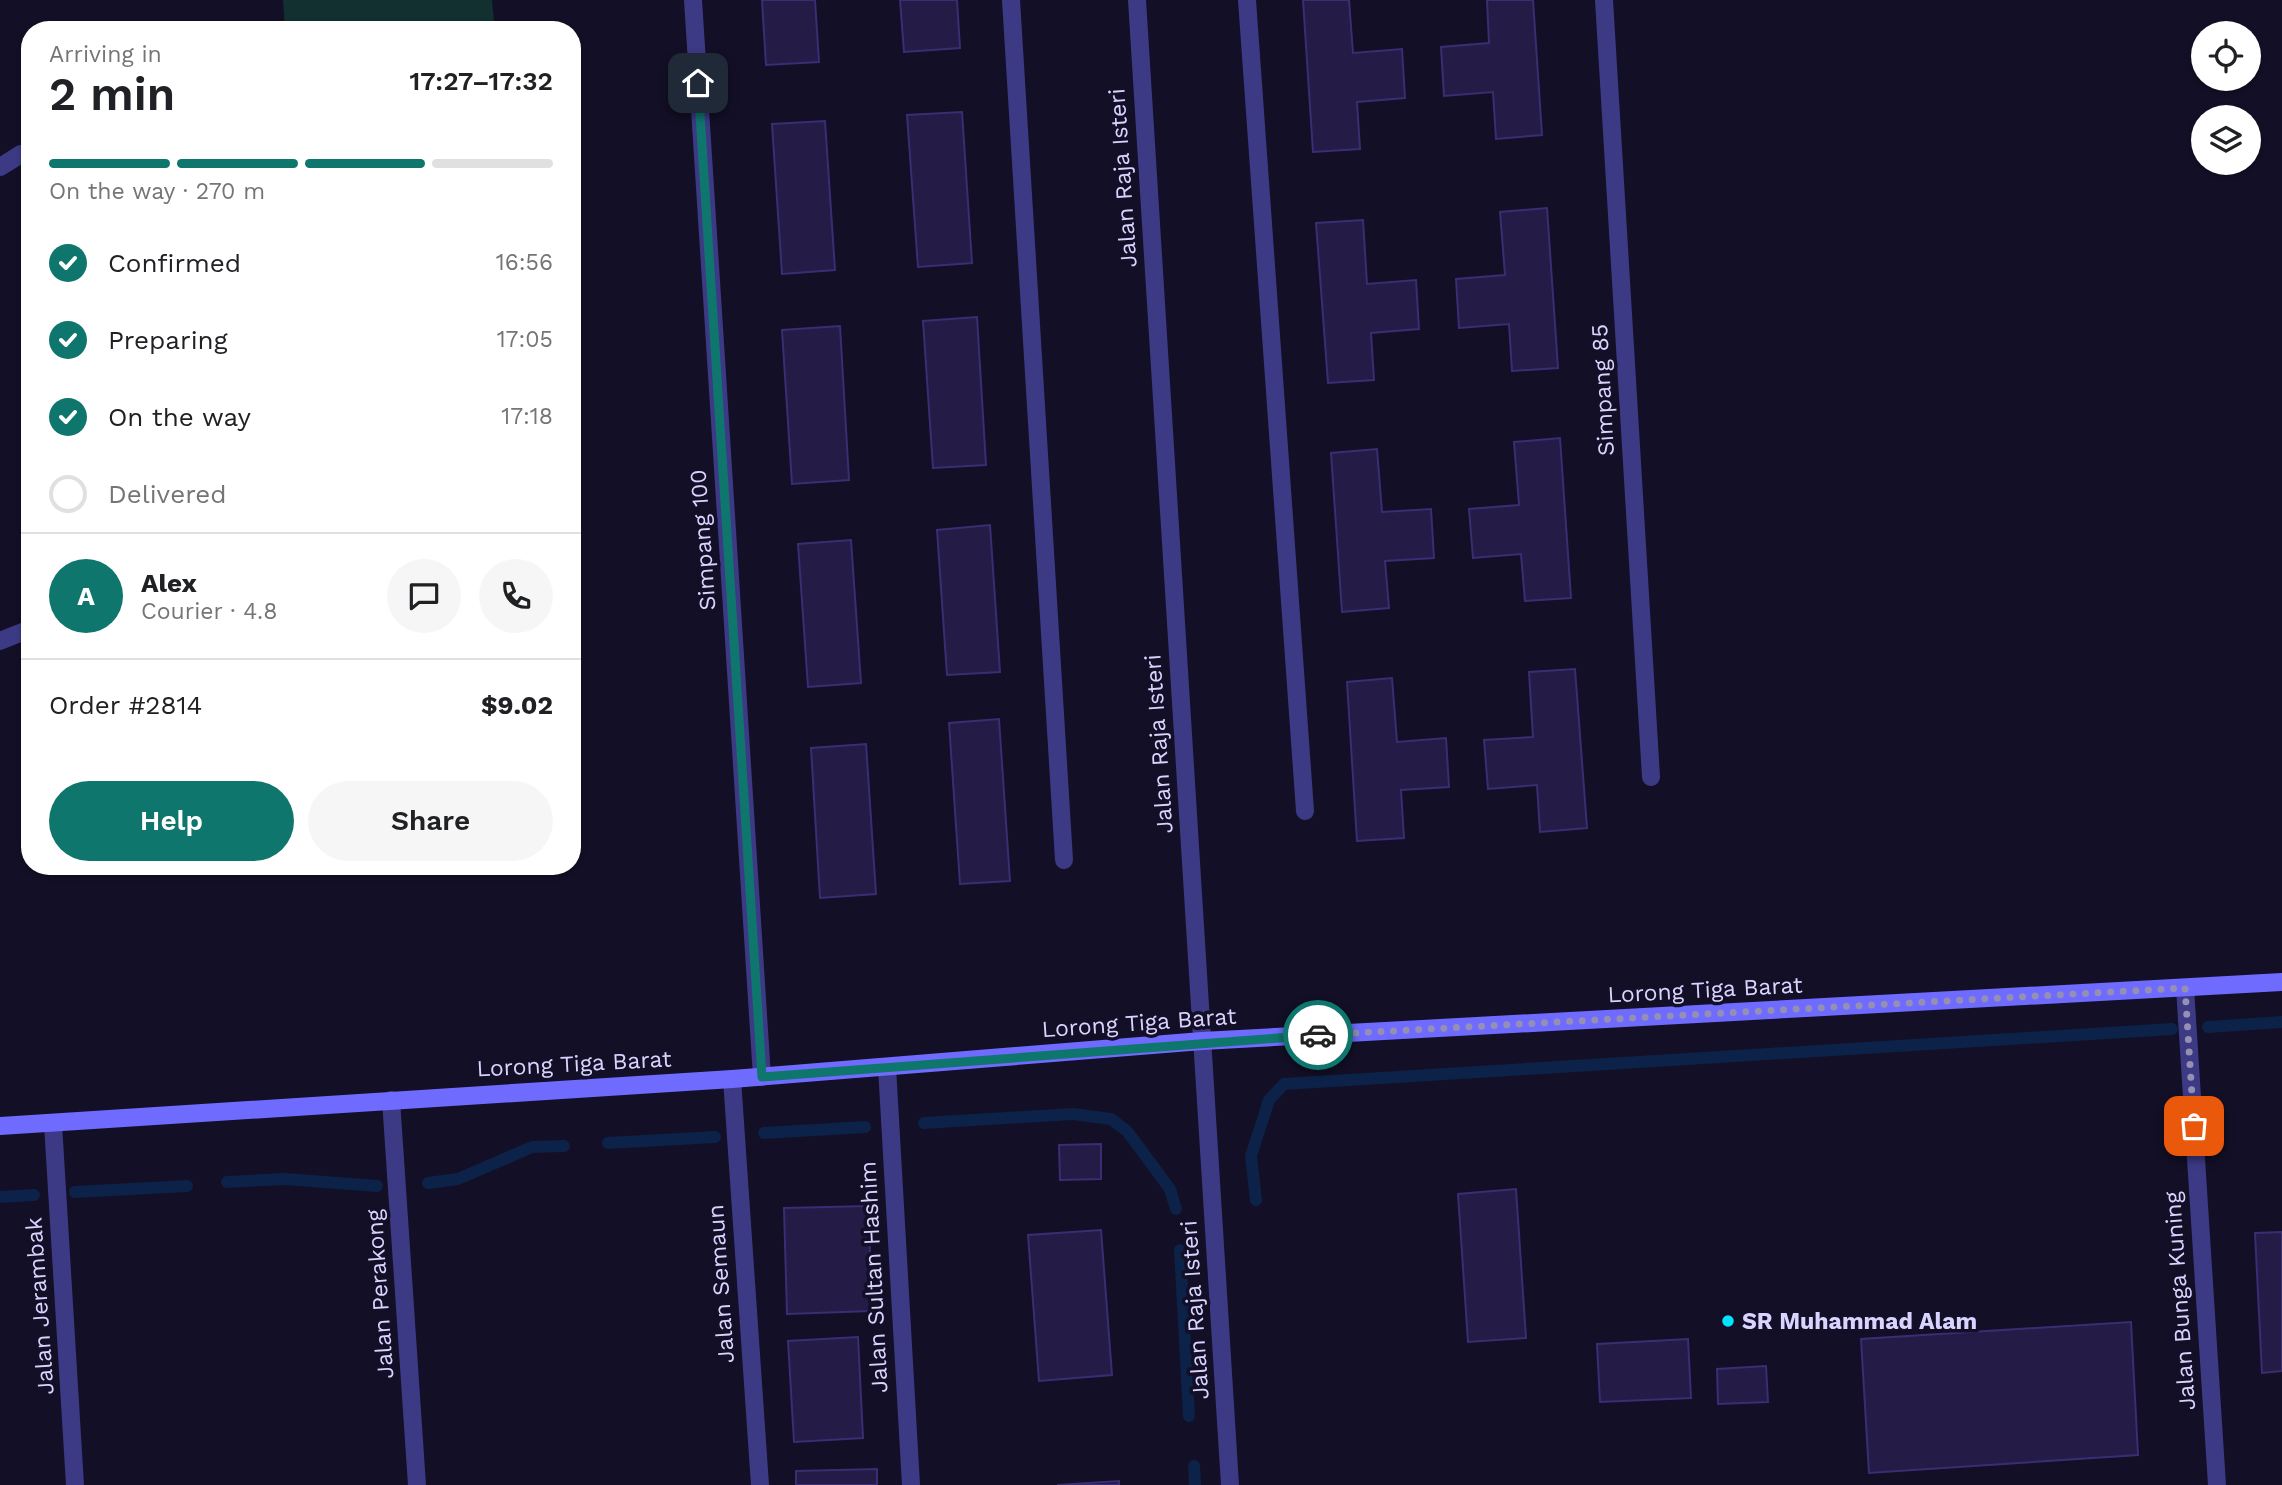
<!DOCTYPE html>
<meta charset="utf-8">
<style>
body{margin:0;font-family:"Work Sans",sans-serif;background:#f6f6f6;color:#202124;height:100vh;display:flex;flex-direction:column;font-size:26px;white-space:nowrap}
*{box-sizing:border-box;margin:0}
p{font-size:23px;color:#757577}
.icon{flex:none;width:38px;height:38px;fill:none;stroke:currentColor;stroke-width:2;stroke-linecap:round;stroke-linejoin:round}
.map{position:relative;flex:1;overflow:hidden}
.sheet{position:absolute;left:21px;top:21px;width:560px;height:854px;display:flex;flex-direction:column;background:#fff;border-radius:28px;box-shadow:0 2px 5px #0004}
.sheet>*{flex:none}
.tools{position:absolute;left:2191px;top:21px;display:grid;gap:14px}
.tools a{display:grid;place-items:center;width:70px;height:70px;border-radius:50%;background:#fff;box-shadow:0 2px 5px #0004;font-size:35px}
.pin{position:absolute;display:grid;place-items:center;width:60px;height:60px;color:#fff;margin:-30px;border-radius:14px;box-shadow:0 4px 10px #0006}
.courier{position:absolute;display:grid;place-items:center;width:70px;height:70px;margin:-35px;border:5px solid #0f766e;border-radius:50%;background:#fff;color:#222;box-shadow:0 2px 9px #0007}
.summary em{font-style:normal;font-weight:600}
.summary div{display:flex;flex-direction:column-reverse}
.summary{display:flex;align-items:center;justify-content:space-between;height:119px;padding:0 28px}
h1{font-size:46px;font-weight:600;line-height:52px}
.bar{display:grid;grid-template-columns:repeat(4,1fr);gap:10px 7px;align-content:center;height:84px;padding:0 28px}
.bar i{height:9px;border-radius:5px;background:#e0e0e0}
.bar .on{background:#0f766e}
.bar p{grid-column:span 4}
.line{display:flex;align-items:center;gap:18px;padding:0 28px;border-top:2px solid #e0e0e0}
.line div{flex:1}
.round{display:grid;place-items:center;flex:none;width:74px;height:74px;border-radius:37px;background:#f6f6f6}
ol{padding:0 28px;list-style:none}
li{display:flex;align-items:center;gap:21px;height:77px}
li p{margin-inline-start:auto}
li .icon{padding:7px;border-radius:50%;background:#0f766e;color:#fff;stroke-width:4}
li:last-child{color:#757577}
li i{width:38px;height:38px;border:4px solid #e0e0e0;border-radius:50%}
.button{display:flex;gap:14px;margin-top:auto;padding:14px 28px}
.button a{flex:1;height:80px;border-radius:42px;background:#0f766e;color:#fff;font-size:28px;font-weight:600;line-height:80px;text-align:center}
.button a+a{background:#f6f6f6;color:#202124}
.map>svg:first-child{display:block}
.green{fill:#12302f}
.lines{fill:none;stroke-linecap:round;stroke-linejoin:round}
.stream{stroke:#0c2248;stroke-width:12}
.building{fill:#241b47;stroke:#3b2d73;stroke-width:2}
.lane{stroke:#3d3a85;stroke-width:18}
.street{stroke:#3d3a85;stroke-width:18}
.secondary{stroke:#6f6bff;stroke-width:18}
.done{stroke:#948fb3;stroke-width:7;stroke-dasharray:0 12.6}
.route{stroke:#0f766e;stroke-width:9}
.poi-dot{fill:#00e5ff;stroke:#130f26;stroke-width:2.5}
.labels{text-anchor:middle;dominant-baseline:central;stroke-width:7;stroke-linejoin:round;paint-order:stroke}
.street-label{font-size:23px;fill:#d9d4ff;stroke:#130f26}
.poi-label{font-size:23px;font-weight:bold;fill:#d9d4ff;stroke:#130f26;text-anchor:start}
</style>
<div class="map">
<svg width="2282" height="1485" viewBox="0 0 2282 1485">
<rect width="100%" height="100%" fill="#130f26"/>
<path class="green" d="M 283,0 L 492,0 L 495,30 L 285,30 Z"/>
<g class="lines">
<g class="stream">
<path d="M 2208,1027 L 2282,1022"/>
<path d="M 924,1123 L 1073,1114 L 1111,1119 L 1127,1131 L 1170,1189 L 1176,1209"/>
<path d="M 764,1133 L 865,1127"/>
<path d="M 608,1143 L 715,1137"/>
<path d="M 227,1182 L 285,1179 L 377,1186"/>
<path d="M 428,1183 L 458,1179 L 532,1147 L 564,1146"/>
<path d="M 75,1192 L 187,1186"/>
<path d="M 0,1197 L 34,1195"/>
<path d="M 1256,1200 L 1251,1156 L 1269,1100 L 1284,1084 L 2172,1029"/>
<path d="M 1180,1250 L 1189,1416"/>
<path d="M 1194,1466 L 1195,1485"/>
</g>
</g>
<g class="building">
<path d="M 762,0 L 815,0 L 819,62 L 766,65 Z"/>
<path d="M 900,0 L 957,0 L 960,48 L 904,52 Z"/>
<path d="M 1303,0 L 1349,0 L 1353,53 L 1402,49 L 1405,98 L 1357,102 L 1360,149 L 1313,152 Z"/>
<path d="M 1487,0 L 1533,0 L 1542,135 L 1496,139 L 1493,92 L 1444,96 L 1441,47 L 1489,43 Z"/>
<path d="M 962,112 L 972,263 L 918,267 L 907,115 Z"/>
<path d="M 825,121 L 835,270 L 782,274 L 772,124 Z"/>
<path d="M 1547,208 L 1558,368 L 1512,371 L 1509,324 L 1459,328 L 1456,279 L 1505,275 L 1500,212 Z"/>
<path d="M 1363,220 L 1367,284 L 1416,280 L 1419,329 L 1371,333 L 1374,380 L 1328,383 L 1316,223 Z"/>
<path d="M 977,317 L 986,465 L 933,468 L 923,321 Z"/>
<path d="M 840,326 L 849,480 L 792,484 L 782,330 Z"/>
<path d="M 1560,438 L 1571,598 L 1525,601 L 1521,554 L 1473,558 L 1469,509 L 1519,505 L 1514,442 Z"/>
<path d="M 1377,449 L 1382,512 L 1431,509 L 1434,558 L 1385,561 L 1389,608 L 1342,612 L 1331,453 Z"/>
<path d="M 990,525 L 1000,672 L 947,675 L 937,530 Z"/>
<path d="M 851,540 L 861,683 L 808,687 L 798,544 Z"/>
<path d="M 1575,669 L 1587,828 L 1540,832 L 1537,785 L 1488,789 L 1484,740 L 1533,737 L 1529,672 Z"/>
<path d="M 1392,678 L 1397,742 L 1446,738 L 1449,787 L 1401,790 L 1404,838 L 1357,841 L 1347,682 Z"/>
<path d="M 999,719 L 1010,881 L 960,884 L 949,723 Z"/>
<path d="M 866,744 L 876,894 L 820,898 L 811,748 Z"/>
<path d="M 1101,1144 L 1101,1179 L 1060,1180 L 1059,1145 Z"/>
<path d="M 1516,1189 L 1526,1338 L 1468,1342 L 1458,1194 Z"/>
<path d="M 869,1206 L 871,1311 L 787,1314 L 784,1208 Z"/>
<path d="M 1101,1230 L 1112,1375 L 1039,1381 L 1028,1235 Z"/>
<path d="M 2282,1232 L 2282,1371 L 2262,1373 L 2255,1233 Z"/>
<path d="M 2131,1322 L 2138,1455 L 1869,1473 L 1861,1339 Z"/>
<path d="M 858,1337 L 863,1438 L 794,1442 L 788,1341 Z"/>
<path d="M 1688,1339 L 1691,1398 L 1600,1402 L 1597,1344 Z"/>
<path d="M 1766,1366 L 1768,1402 L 1718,1404 L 1717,1369 Z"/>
<path d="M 877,1469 L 877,1485 L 796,1485 L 796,1471 Z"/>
<path d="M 1119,1481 L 1119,1485 L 1057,1485 Z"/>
</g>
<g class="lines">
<g class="lane">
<path d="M 0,167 L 21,154 L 30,154"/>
<path d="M 0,641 L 30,629"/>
</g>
<g class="street">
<path d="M 693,0 L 762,1077"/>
<path d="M 1011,0 L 1064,860"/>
<path d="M 1137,0 L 1230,1485"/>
<path d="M 1247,0 L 1305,811"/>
<path d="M 1604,0 L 1651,777"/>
<path d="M 2185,988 L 2217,1485"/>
<path d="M 887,1067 L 911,1485"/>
<path d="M 732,1079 L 760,1485"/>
<path d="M 391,1100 L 417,1485"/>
<path d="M 53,1124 L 75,1485"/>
</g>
<path class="secondary" d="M 0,1126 L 732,1079 L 1202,1041 L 2282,982"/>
</g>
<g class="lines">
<path class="done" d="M 1318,1035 L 2185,988 L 2194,1126"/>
<path class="route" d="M 698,83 L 762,1077 L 1318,1035"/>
</g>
<circle class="poi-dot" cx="1728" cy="1321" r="7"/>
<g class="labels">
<g class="street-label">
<text transform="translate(1123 178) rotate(-94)">Jalan Raja Isteri</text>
<text transform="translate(1603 390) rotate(-93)">Simpang 85</text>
<text transform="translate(703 540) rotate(-94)">Simpang 100</text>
<text transform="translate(1159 744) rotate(-94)">Jalan Raja Isteri</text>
<text transform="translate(1705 990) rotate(-3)">Lorong Tiga Barat</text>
<text transform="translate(1139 1023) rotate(-4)">Lorong Tiga Barat</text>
<text transform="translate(574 1064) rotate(-3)">Lorong Tiga Barat</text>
<text transform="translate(874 1277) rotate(-93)">Jalan Sultan Hashim</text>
<text transform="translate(721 1284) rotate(-94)">Jalan Semaun</text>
<text transform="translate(380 1294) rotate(-94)">Jalan Perakong</text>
<text transform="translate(2180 1301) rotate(-94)">Jalan Bunga Kuning</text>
<text transform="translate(40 1306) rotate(-94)">Jalan Jerambak</text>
<text transform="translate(1195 1310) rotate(-94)">Jalan Raja Isteri</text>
</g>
<g class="poi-label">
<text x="1742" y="1321">SR Muhammad Alam</text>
</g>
</g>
</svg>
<div class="tools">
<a><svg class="icon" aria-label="locate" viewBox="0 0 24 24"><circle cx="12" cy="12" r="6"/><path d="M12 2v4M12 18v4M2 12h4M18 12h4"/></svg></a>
<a><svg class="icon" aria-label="layers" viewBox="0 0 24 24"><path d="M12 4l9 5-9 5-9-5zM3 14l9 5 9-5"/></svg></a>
</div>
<div class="pin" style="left:2194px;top:1126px;background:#ea580c"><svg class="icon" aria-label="bag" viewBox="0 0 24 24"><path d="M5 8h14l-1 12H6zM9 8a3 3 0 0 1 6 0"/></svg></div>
<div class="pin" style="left:698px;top:83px;background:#1f2937"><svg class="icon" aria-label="home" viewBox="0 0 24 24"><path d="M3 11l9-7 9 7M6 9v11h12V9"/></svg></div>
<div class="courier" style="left:1318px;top:1035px"><svg class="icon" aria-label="car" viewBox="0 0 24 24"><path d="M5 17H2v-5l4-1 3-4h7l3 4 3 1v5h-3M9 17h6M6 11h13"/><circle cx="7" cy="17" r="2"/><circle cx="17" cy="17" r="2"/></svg></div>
<section class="sheet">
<div class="summary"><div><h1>2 min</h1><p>Arriving in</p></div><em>17:27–17:32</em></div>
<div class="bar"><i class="on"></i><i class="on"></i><i class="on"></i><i></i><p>On the way · 270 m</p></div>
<ol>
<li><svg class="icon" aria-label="check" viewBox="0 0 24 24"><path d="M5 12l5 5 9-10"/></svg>Confirmed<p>16:56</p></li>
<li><svg class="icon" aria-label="check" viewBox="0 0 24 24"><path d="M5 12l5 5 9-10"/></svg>Preparing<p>17:05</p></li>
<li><svg class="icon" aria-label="check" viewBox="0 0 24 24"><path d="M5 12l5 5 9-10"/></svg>On the way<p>17:18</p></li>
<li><i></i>Delivered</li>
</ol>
<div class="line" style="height:126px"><b class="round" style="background:#0f766e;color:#fff">A</b><div><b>Alex</b><p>Courier · 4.8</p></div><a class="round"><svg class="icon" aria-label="chat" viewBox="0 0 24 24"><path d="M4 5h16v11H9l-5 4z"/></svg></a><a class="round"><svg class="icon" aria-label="phone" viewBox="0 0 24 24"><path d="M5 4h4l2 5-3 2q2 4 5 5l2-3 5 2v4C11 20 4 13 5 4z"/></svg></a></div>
<div class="line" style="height:91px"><div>Order #2814</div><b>$9.02</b></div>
<div class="button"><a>Help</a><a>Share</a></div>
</section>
</div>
